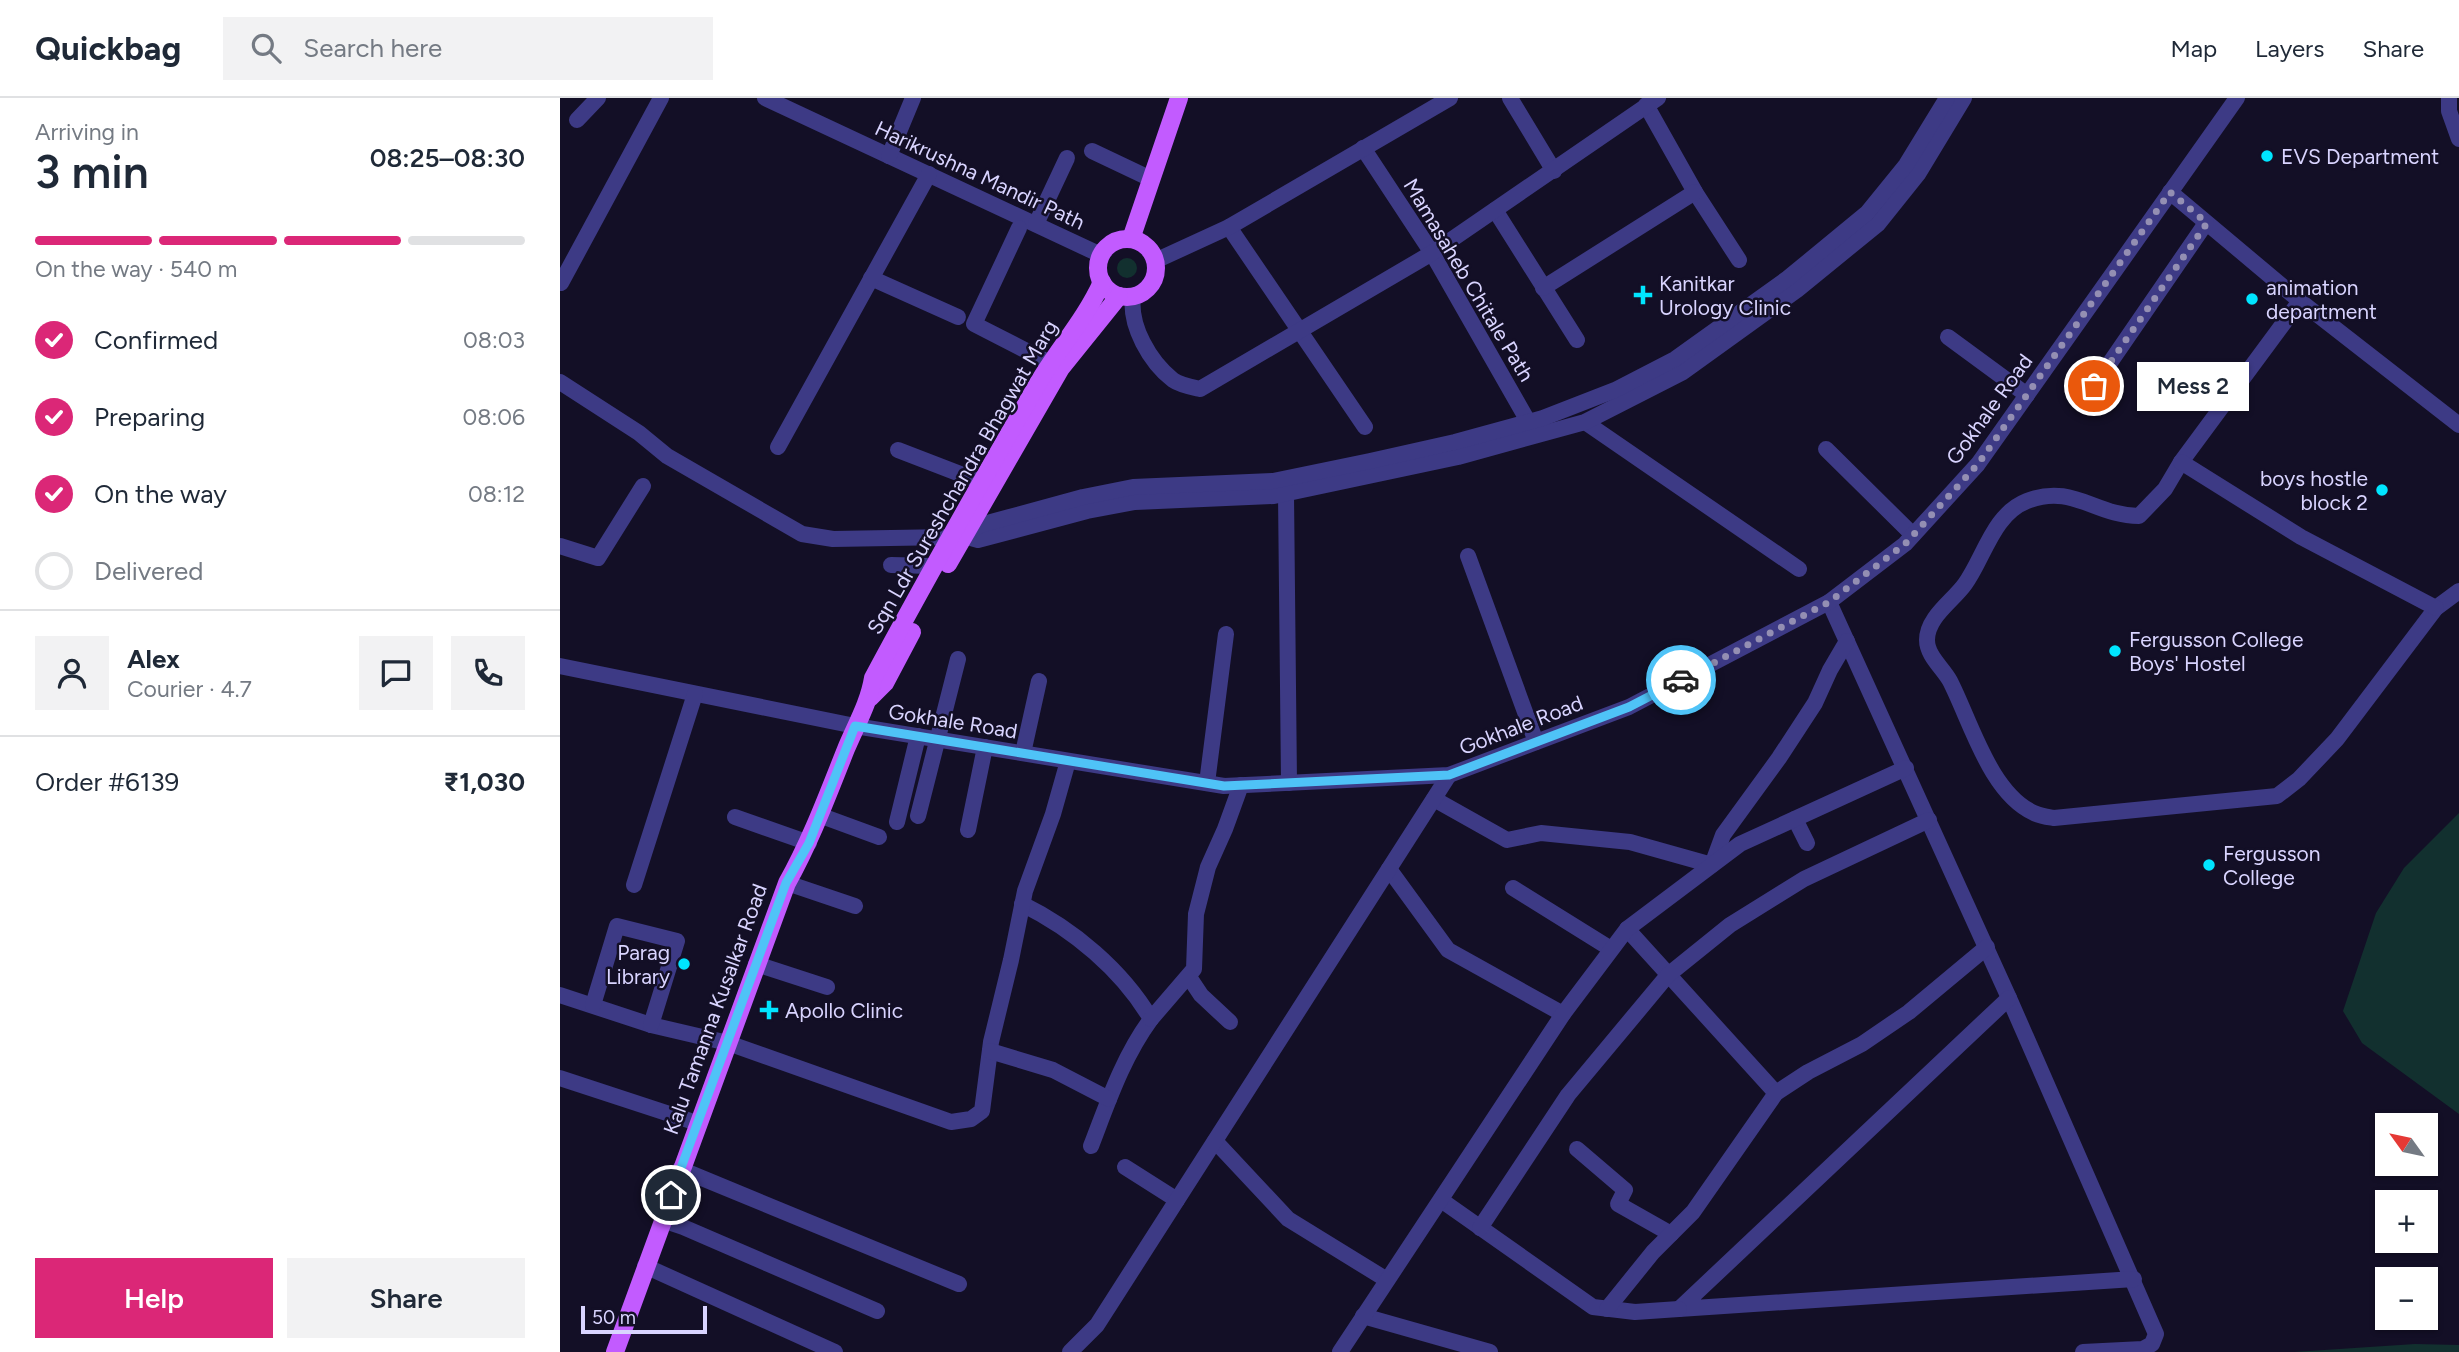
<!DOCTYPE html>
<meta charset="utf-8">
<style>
body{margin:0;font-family:Figtree,sans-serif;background:#f2f2f3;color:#1f2937;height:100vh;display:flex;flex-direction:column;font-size:26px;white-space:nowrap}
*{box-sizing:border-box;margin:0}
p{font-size:23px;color:#747a83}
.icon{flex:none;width:38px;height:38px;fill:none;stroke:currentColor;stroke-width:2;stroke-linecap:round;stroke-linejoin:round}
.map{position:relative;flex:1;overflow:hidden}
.sheet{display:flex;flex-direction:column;background:#fff;width:560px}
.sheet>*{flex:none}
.needle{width:46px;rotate:303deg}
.controls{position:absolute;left:1815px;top:1015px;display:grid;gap:14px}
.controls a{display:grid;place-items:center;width:63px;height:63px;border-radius:0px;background:#fff;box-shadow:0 2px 5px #0004;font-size:35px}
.scale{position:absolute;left:21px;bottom:18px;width:126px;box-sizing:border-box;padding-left:7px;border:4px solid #d9d4ff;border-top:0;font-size:19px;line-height:24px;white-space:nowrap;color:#d9d4ff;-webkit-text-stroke:5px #130f26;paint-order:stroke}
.pin{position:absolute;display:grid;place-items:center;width:60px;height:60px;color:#fff;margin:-30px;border:4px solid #fff;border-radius:50%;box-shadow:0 2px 7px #0007}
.courier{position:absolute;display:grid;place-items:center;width:70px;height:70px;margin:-35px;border:5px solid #4fc3f7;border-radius:50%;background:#fff;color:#222;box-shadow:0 2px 9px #0007}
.bubble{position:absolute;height:49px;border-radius:0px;background:#fff;box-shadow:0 2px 5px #0004;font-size:23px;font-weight:600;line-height:49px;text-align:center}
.head em{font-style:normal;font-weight:600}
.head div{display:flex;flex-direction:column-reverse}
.head{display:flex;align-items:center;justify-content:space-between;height:119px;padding:0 35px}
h1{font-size:46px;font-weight:600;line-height:52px}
.bar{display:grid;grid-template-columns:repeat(4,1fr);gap:10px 7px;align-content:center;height:84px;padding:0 35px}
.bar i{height:9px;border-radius:5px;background:#e0e1e3}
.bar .on{background:#db2777}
.bar p{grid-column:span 4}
.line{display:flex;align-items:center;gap:18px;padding:0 35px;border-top:2px solid #e0e1e3}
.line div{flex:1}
.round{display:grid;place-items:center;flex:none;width:74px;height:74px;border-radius:0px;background:#f2f2f3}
ol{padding:0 35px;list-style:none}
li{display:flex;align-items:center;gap:21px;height:77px}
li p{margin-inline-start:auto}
li .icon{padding:7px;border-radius:50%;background:#db2777;color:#fff;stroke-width:4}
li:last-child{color:#747a83}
li i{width:38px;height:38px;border:4px solid #e0e1e3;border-radius:50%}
.action{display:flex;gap:14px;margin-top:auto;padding:14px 35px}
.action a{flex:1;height:80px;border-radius:0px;background:#db2777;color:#fff;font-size:28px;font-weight:600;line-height:80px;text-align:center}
.action a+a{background:#f2f2f3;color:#1f2937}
header{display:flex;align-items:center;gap:42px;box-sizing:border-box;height:98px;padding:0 35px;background:#fff;border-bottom:2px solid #e0e1e3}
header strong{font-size:33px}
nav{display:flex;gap:38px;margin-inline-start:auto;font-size:24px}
.search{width:490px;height:63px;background:#f2f2f3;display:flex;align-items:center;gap:18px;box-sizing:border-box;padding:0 24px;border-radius:0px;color:#747a83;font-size:26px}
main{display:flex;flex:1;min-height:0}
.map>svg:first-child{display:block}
.green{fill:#12302f}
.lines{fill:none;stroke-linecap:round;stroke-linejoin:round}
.minor{stroke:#3d3a85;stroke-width:16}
.major{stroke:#c25bff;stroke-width:18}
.done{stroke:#948fb3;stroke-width:7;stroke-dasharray:0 12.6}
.route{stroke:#4fc3f7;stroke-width:9}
.poi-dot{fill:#00e5ff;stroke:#130f26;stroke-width:2.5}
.labels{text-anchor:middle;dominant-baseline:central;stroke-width:5;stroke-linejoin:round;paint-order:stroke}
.poi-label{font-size:21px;fill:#d9d4ff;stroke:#130f26;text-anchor:start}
.street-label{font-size:21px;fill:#d9d4ff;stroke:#130f26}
</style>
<header>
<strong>Quickbag</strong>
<div class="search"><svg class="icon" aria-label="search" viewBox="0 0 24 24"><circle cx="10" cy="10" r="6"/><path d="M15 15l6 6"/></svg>Search here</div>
<nav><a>Map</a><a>Layers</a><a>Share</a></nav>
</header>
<main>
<section class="sheet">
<div class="head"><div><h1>3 min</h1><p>Arriving in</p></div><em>08:25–08:30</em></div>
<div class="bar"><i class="on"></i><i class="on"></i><i class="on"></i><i></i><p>On the way · 540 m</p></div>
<ol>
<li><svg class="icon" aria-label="check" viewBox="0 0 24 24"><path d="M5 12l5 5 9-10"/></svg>Confirmed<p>08:03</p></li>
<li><svg class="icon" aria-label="check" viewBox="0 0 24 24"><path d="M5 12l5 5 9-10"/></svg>Preparing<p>08:06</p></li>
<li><svg class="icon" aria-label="check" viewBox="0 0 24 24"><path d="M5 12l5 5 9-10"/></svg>On the way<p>08:12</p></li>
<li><i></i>Delivered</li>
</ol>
<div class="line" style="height:126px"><a class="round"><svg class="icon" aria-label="person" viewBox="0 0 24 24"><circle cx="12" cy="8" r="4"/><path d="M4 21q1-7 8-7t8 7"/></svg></a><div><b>Alex</b><p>Courier · 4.7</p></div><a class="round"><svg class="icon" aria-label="chat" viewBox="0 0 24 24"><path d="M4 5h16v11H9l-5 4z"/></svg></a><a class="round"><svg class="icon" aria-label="phone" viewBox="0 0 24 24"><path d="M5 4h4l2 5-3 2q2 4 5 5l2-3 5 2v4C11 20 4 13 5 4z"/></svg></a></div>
<div class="line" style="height:91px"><div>Order #6139</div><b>₹1,030</b></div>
<div class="action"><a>Help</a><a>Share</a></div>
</section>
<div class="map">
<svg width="1899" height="1254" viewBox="0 0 1899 1254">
<rect width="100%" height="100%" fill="#130f26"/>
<g class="green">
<circle cx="567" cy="170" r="10"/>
<path d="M 1899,715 L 1899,1016 L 1802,945 L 1783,913 L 1816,815 L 1844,770 Z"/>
<path d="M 1855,1246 L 1899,1247 L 1899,1254 L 1734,1254 Z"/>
</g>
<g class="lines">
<g class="minor">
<path d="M 205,0 L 541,157"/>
<path d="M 950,0 L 994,73"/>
<path d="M 1889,0 L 1889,13 L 1899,41"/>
<path d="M 1086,7 L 1135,94 L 1179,162"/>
<path d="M 17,22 L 38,0"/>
<path d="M 803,50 L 872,155 L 973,332"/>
<path d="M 532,53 L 591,81"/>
<path d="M 329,58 L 353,0"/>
<path d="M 1610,94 L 1740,203 L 1899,327"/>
<path d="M 935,112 L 1017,242"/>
<path d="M 476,126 L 507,60"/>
<path d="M 669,129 L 805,329"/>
<path d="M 459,130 L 414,226 L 490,265"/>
<path d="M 595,163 L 669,129 L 890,0"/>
<path d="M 311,180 L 398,219"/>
<path d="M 1,185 L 101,0"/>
<path d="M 983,190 L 1135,94"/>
<path d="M 573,198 C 569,228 590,264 613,282 C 620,287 631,289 640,291 L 872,155 L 1098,0"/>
<path d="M 1740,203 L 1621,364 L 1605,391 L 1579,418 C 1535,418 1513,385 1467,403 C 1433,416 1424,460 1405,486 C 1393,503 1367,519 1367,542 C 1367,558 1383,570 1390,583 C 1411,624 1430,695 1474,715 C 1480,718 1488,719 1494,720 L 1717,698 L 1739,681 L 1777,641 L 1876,510 L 1899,493"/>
<path d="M 1388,239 L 1467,297"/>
<path d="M 0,284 L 79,335 L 107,358 L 242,436 L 273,441 L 389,439"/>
<path d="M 1534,288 L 1646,125"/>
<path d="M 1025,324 L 1239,471"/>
<path d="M 218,349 L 369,76"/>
<path d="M 1266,351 L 1353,437"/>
<path d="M 338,352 L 421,384"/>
<path d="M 1621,364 L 1741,439 L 1876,510"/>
<path d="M 726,396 L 729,685"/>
<path d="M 404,438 L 418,442 L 527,413 L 575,404 L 714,398 L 898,359 L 1025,324 L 1123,274 L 1237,192 L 1318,126 L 1358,76 L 1404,0"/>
<path d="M 404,438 L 420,427 L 523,399 L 573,389 L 713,383 L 810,363 L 895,344 L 983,320 L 1055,292 L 1115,261 L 1228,180 L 1307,115 L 1346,67 L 1387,0"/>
<path d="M 0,448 L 38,460 L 83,388"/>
<path d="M 908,458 L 976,644"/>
<path d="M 331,467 L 373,468"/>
<path d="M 1269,504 L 1449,900 L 1596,1236 L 1592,1246 L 1583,1251 L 1523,1254"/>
<path d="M 0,568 L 295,628 L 664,688 L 889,677 L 1069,609 L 1269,504 L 1345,446 L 1418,366 L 1677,0"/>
<path d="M 463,655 L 479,583"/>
<path d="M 647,685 L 666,536"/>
<path d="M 874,701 L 947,742 L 981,735 L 1070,744 L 1152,767 L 1163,737 L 1219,660 L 1255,605 L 1270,572 L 1287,543"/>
<path d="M 259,717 L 319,739"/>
<path d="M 358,718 L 398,561"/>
<path d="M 175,719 L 249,745"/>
<path d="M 1235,721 L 1247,745"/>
<path d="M 337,724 L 358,638"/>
<path d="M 408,732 L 425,649"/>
<path d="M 829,771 L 888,852 L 1003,916"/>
<path d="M 227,785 L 295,808"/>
<path d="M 74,787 L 135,596"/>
<path d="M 953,790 L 1051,851"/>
<path d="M 462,806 C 513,831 562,872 591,921 C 563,959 548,1004 531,1048"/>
<path d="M 1067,831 L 1216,995"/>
<path d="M 196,866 L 267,889"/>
<path d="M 629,879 L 641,897 L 670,924"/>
<path d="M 0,897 L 91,927 L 168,945 L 391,1024 L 411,1021 L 422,1013 L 431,944 L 451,862 L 465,793 L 493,716 L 508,663"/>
<path d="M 1449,900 L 1119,1211 L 1574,1181"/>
<path d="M 33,907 L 57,828 L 117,843 L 91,927"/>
<path d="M 591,921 L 634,871 L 636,816 L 648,769 L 665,731 L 681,687"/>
<path d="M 430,953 L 493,972 L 549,1001"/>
<path d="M 0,980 L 137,1025"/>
<path d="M 655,1043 L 728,1121 L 827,1182"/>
<path d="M 1017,1051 L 1065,1092 L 1058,1106 L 1111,1136"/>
<path d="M 565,1069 L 617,1102"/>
<path d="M 120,1071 L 399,1186"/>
<path d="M 881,1102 L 1033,1209 L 1075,1214 L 1119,1211"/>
<path d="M 102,1122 L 123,1129 L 317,1213"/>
<path d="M 920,1130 L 1008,997 L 1108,877 L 1170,827 L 1244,781 L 1369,722"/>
<path d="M 85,1168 L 275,1254"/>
<path d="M 1047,1211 L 1093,1154 L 1133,1114 L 1216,995 L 1248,974 L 1302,946 L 1349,914 L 1427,849"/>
<path d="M 803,1218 L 930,1254"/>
<path d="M 510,1254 L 537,1227 L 889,677"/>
<path d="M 780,1254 L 1003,916 L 1067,831 L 1180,746 L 1346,670"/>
</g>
<g class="major">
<circle cx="567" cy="170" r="29"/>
<path d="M 571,141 L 619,0"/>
<path d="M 388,466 L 501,270 L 559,198"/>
<path d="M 310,600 L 325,585 L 352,534"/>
<path d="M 55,1254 L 227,785 C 251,742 268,696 286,651 C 296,627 309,605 313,580 C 366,481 421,384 477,287 C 497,252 525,222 542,184"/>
</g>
</g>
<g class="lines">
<path class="done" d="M 1121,582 L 1269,504 L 1345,446 L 1418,366 L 1610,94 L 1647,125 L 1534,288"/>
<path class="route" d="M 111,1097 L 226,785 L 249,745 L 295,628 L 664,688 L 889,677 L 1069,609 L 1121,582"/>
</g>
<g class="poi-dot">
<circle cx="1707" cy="58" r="7"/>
<path d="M1079.5 186.5h7v7h7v7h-7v7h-7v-7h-7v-7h7z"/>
<circle cx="1692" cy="201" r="7"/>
<circle cx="1822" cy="392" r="7"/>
<circle cx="1555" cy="553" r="7"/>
<circle cx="1649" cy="767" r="7"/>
<circle cx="124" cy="866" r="7"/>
<path d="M205.5 901.5h7v7h7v7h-7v7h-7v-7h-7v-7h7z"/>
</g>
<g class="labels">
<g class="poi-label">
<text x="1721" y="58">EVS Department</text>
<text x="1099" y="185">Kanitkar<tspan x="1099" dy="24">Urology Clinic</tspan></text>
<text x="1706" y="189">animation<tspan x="1706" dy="24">department</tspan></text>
<text x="1808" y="380" text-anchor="end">boys hostle<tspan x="1808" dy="24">block 2</tspan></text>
<text x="1569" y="541">Fergusson College<tspan x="1569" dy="24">Boys' Hostel</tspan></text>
<text x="1663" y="755">Fergusson<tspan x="1663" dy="24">College</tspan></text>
<text x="110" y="854" text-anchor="end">Parag<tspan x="110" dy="24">Library</tspan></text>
<text x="225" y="912">Apollo Clinic</text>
</g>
<g class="street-label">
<text transform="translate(420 77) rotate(25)">Harikrushna Mandir Path</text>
<text transform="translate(909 182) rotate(59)">Mamasaheb Chitale Path</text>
<text transform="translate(1429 311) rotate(-54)">Gokhale Road</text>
<text transform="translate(402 379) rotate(-60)">Sqn Ldr Sureshchandra Bhagwat Marg</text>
<text transform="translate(393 623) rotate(9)">Gokhale Road</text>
<text transform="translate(961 627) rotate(-21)">Gokhale Road</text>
<text transform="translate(155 911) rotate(-70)">Kalu Tamanna Kusalkar Road</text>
</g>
</g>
</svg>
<div class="controls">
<a><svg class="needle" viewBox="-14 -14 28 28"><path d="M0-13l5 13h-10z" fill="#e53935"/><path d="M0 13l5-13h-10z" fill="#747a83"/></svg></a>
<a>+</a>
<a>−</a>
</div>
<div class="scale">50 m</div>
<div class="pin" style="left:1534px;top:288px;background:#ea580c"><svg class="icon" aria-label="bag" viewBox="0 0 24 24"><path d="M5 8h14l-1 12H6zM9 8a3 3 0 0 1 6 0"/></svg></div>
<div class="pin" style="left:111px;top:1097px;background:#1f2937"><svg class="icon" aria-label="home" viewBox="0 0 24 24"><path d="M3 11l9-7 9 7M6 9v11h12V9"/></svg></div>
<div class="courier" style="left:1121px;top:582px"><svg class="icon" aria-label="car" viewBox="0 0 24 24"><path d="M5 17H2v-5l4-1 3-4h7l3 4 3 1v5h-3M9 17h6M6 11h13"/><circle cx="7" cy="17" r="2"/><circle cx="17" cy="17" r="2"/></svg></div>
<div class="bubble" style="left:1577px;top:264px;width:112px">Mess 2</div>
</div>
</main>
